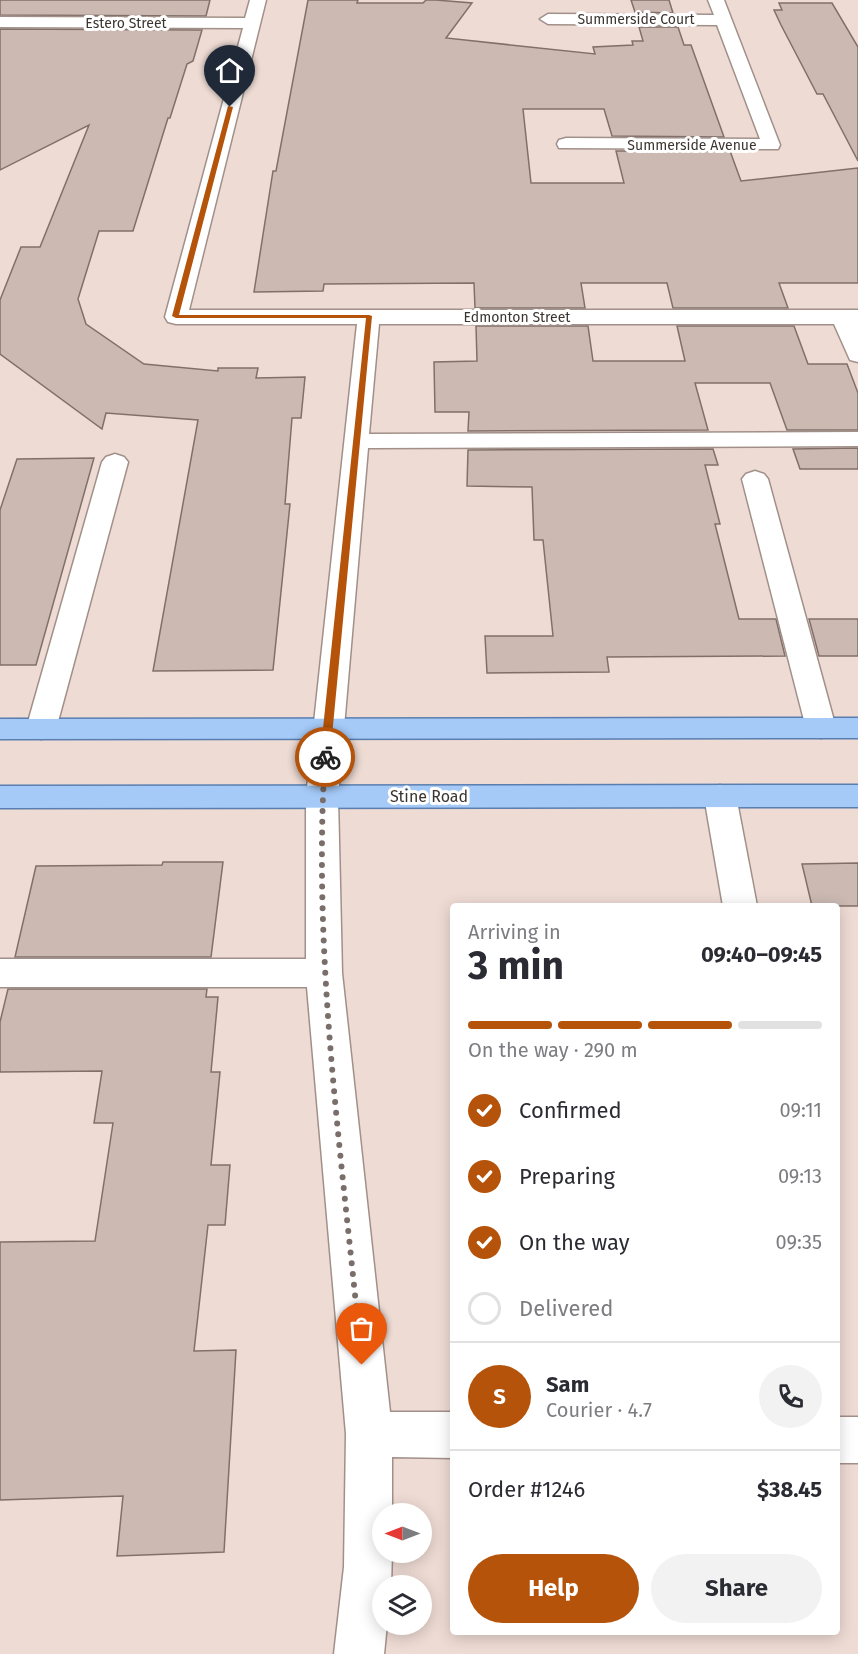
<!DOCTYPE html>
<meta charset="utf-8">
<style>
body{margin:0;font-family:"Fira Sans",sans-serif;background:#f2f2f3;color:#2b2b33;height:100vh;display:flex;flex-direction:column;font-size:22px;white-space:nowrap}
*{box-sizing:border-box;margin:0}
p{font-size:20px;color:#7c7c81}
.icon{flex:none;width:33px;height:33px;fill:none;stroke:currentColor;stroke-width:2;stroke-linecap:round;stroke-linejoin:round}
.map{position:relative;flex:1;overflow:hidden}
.details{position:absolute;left:450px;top:903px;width:390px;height:732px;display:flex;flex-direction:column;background:#fff;border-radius:6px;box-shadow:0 3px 15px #0003}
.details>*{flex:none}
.needle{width:39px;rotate:270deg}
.controls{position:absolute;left:372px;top:1503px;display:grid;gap:12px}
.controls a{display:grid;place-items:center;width:60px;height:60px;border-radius:50%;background:#fff;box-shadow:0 3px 15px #0003;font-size:30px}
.pin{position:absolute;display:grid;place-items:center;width:51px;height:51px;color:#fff;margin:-62px -26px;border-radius:50% 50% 50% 0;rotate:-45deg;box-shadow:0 0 6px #0007}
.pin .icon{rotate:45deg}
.courier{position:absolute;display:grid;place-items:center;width:60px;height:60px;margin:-30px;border:4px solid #b45309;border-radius:50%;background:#fff;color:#222;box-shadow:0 2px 8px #0007}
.head em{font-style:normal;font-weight:700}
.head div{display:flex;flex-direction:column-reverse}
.head{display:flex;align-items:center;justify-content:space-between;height:102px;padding:0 18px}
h1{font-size:39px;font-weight:700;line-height:45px}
.bar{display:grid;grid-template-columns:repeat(4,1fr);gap:9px 6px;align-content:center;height:72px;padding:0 18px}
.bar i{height:8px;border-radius:4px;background:#e1e1e2}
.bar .selected{background:#b45309}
.bar p{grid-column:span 4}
.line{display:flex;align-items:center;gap:15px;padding:0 18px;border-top:2px solid #e1e1e2}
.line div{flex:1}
.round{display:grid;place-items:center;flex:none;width:63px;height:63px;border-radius:32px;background:#f2f2f3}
ol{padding:0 18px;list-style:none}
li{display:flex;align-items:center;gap:18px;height:66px}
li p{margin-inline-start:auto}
li .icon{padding:6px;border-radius:50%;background:#b45309;color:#fff;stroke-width:4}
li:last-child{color:#7c7c81}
li i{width:33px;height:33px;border:3px solid #e1e1e2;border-radius:50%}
.button{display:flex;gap:12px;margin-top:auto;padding:12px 18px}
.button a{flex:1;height:69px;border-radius:36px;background:#b45309;color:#fff;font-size:24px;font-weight:700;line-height:69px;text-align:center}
.button a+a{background:#f2f2f3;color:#2b2b33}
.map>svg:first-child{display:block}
.building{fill:#cbb9b2;stroke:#817069;stroke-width:1.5}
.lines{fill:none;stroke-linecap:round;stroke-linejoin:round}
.minor-casing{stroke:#a19089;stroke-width:3}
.major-casing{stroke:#597eaf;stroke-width:3}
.minor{fill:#fff;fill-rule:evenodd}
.major{fill:#a5caf8;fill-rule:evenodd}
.route{fill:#b45309}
.done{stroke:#7a6e6a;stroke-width:6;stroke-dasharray:0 10.8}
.labels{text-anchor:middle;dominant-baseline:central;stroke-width:6;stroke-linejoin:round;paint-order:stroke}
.far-street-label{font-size:14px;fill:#3b3431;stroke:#fff}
.street-label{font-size:16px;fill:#3b3431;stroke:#fff}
</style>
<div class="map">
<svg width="858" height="1654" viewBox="0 0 858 1654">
<rect width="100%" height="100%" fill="#eedbd4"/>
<g class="building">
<path d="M 0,0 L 210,0 L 206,16 L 0,15 Z"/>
<path d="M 308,0 L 358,0 L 357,3 L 423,3 L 426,0 L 436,0 L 472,3 L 446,38 L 595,54 L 593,47 L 633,45 L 632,41 L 643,41 L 639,27 L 678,27 L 684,45 L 691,45 L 724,137 L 612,136 L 604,109 L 523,109 L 531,183 L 624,183 L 616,151 L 730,151 L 741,181 L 858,168 L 858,283 L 779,283 L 788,308 L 673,308 L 667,283 L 581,283 L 585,308 L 475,308 L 474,283 L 324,284 L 323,291 L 254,292 L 273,171 L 276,171 Z"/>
<path d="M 631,0 L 669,0 L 673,13 L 635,12 Z"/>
<path d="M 779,3 L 832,3 L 858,47 L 858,161 L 823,94 L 817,94 L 781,25 L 774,10 L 782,10 Z"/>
<path d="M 0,29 L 202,30 L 193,61 L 187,64 L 170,118 L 168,118 L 133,231 L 99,231 L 78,299 L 86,324 L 144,364 L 218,371 L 218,368 L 258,368 L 256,378 L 305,377 L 301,418 L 292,418 L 285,504 L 290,504 L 273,670 L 153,671 L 198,420 L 106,413 L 102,429 L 0,354 L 0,300 L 21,247 L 40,247 L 89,125 L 0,170 Z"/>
<path d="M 476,326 L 588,326 L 593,361 L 685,361 L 677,326 L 794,326 L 808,364 L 847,364 L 858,393 L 858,430 L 787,430 L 770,383 L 695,383 L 708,430 L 468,431 L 469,412 L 435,412 L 434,362 L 477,361 Z"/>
<path d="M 858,448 L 858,469 L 800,469 L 793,449 Z"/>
<path d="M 713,449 L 718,465 L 705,465 L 720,524 L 715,524 L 739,619 L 776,619 L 785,656 L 607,657 L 609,672 L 487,673 L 485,636 L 553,636 L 543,540 L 534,540 L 532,487 L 467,486 L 468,450 Z"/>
<path d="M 94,458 L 36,665 L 0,665 L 0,510 L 17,459 Z"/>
<path d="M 809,619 L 858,619 L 858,656 L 819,656 Z"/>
<path d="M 163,862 L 223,862 L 211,957 L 15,957 L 36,866 L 162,865 Z"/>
<path d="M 858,863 L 858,906 L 812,906 L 802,864 Z"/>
<path d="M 8,989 L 207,989 L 206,997 L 218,997 L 211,1072 L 220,1072 L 211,1165 L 230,1165 L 225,1225 L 208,1225 L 194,1351 L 236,1350 L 224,1552 L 117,1556 L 123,1496 L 0,1500 L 0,1242 L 95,1241 L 113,1123 L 94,1123 L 102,1071 L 0,1072 L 0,1022 Z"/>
</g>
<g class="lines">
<g class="minor-casing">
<g id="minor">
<path d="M 250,0 L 266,0 L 189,310 L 858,310 L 858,362 L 850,360 L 834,324 L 379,324 L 369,434 L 858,432 L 858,446 L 368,448 L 338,797 L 342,973 L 390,1412 L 453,1412 L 453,1458 L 392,1457 L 392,1514 L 382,1514 L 382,1552 L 392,1552 L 391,1586 L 382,1586 L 382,1624 L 387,1624 L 384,1654 L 334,1654 L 344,1567 L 346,1434 L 307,987 L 0,987 L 0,959 L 306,959 L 306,797 L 357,324 L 176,324 L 168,322 L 165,317 L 243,28 L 0,27 L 0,17 L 245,18 Z"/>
<path d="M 708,0 L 724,0 L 780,145 L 778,149 L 559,148 L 557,144 L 559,140 L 566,138 L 760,139 L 717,25 L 548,24 L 540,19 L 548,14 L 714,15 Z"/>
<path d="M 115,454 L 124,457 L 128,462 L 56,729 L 52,736 L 41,739 L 30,736 L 26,729 L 102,462 L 106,457 Z"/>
<path d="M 755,471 L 764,474 L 768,479 L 836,728 L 832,735 L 821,738 L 810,735 L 806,728 L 742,479 L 746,474 Z"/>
<path d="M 720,785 L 731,788 L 736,796 L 757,906 L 723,906 L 704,796 L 709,788 Z"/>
<rect x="837" y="1417" width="21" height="46"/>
</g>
</g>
<g class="major-casing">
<g id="major">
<path d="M 858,718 L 858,738 L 0,739 L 0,719 Z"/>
<path d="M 858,785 L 858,807 L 0,808 L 0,786 Z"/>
</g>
</g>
<use href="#minor" class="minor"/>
<use href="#major" class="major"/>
</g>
<path class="route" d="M 228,106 L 233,107 L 179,315 L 369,315 L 372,316 L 330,757 L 325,760 L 320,757 L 366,318 L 176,318 L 172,316 Z"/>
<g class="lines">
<path class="done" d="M 325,757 C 312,960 343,1163 362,1365"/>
</g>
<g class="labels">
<g class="far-street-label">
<text x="636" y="19">Summerside Court</text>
<text x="126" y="23">Estero Street</text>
<text x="692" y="145">Summerside Avenue</text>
<text x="517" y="317">Edmonton Street</text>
</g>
<g class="street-label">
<text x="429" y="796">Stine Road</text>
</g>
</g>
</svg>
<div class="controls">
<a><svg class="needle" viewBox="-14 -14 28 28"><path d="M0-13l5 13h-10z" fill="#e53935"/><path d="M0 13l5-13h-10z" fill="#7c7c81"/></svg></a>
<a><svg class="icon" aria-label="layers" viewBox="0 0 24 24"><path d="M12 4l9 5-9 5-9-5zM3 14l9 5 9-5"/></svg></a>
</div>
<div class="pin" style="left:362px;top:1365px;background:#ea580c"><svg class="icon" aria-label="bag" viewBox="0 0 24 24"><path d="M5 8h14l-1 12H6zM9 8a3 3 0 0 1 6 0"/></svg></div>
<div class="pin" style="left:230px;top:107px;background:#1f2937"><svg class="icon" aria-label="home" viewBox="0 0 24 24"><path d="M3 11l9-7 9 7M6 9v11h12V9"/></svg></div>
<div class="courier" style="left:325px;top:757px"><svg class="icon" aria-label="bike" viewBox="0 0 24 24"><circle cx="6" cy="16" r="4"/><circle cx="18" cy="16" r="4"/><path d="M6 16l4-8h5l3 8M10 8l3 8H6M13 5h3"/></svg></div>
<section class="details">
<div class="head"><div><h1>3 min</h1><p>Arriving in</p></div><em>09:40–09:45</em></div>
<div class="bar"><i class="selected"></i><i class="selected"></i><i class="selected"></i><i></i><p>On the way · 290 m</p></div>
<ol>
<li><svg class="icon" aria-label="check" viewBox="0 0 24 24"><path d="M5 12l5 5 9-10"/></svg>Confirmed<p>09:11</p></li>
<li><svg class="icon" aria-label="check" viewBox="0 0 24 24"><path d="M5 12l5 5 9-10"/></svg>Preparing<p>09:13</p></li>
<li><svg class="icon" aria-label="check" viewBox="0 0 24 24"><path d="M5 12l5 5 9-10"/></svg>On the way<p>09:35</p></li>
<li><i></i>Delivered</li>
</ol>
<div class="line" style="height:108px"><b class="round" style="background:#b45309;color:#fff">S</b><div><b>Sam</b><p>Courier · 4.7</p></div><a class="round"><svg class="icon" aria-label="phone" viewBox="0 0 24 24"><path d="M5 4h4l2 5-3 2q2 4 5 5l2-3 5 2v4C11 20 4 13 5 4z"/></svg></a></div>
<div class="line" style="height:78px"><div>Order #1246</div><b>$38.45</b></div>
<div class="button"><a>Help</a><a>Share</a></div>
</section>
</div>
